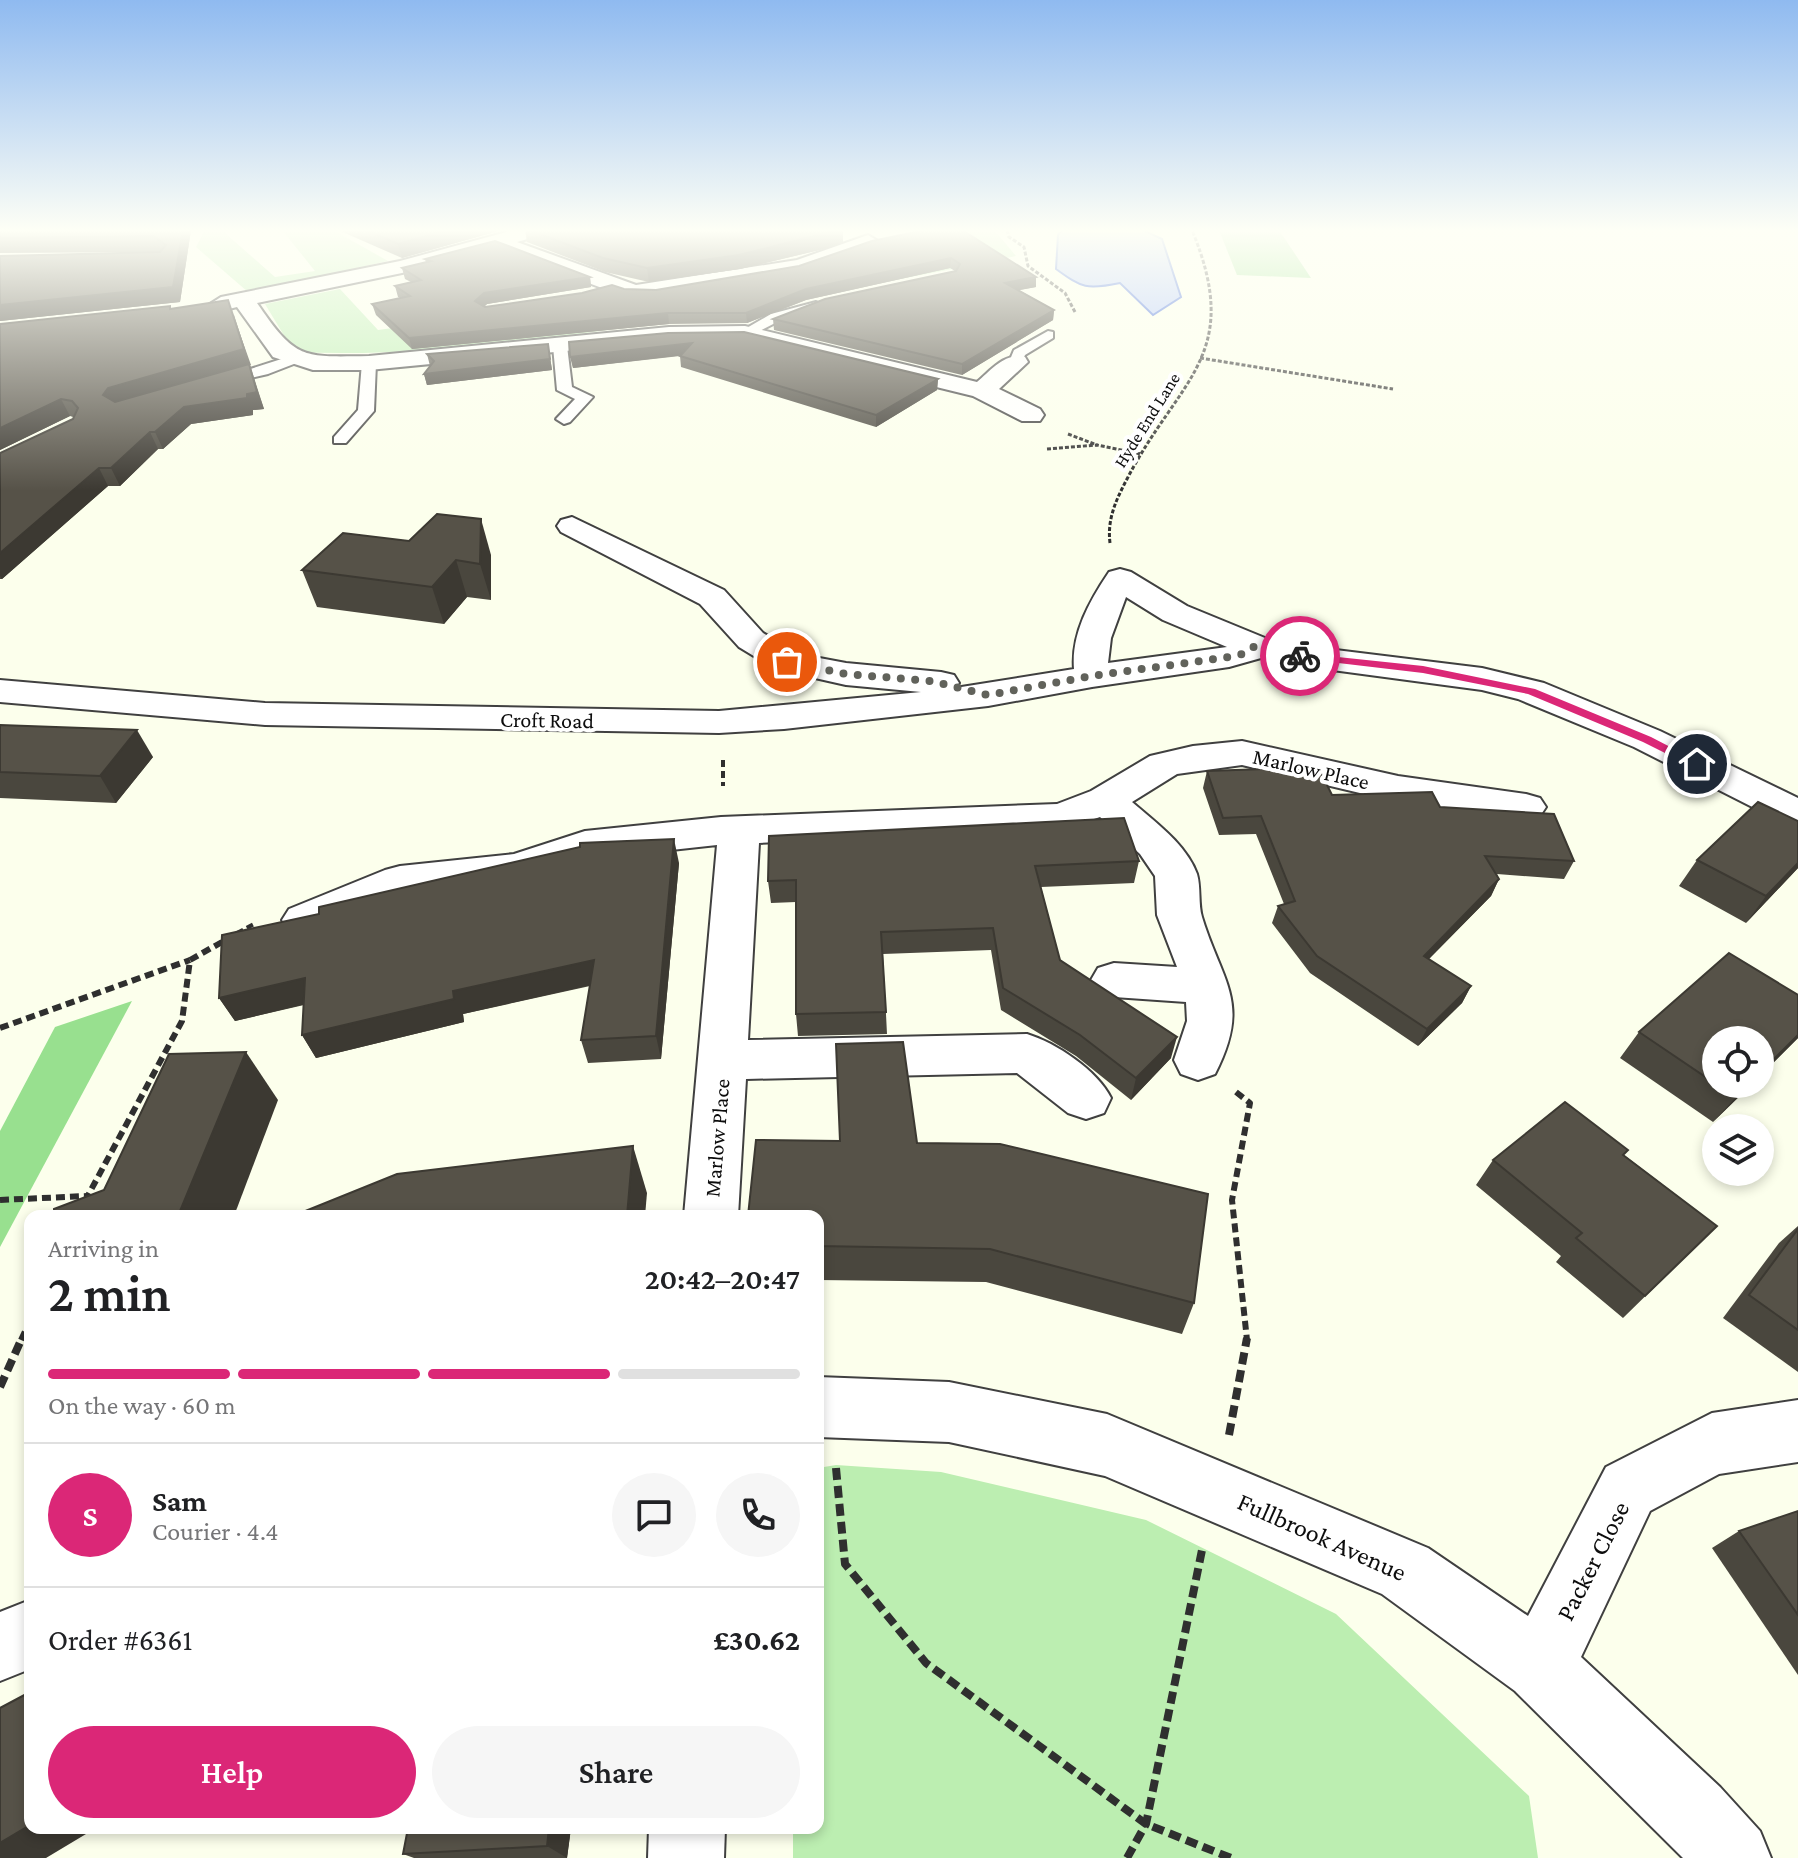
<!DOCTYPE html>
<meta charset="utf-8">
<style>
body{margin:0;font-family:"Crimson Pro",serif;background:#f6f6f6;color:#202124;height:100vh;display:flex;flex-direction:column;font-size:30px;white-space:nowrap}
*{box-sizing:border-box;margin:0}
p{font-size:26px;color:#757577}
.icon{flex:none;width:44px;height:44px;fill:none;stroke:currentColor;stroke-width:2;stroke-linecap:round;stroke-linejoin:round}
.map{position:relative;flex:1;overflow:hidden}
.panel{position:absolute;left:24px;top:1210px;width:800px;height:624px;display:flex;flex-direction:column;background:#fff;border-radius:16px;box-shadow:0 4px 12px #0003}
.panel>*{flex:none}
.buttons{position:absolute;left:1702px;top:1026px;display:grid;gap:16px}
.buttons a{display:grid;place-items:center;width:72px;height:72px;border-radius:50%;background:#fff;box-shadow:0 4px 12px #0003;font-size:40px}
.pin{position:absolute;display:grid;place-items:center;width:68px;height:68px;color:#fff;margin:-34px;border:4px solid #fff;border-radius:50%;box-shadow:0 2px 8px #0007}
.courier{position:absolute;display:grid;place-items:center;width:80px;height:80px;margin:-40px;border:6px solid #db2777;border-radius:50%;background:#fff;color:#222;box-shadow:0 2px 10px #0007}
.head em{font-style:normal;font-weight:600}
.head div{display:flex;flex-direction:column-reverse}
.head{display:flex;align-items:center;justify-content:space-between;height:136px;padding:0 24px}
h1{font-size:52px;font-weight:600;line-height:60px}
.bar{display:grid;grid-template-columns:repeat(4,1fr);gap:12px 8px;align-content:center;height:96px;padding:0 24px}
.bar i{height:10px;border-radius:6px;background:#e0e0e0}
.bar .selected{background:#db2777}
.bar p{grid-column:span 4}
.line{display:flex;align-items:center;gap:20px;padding:0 24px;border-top:2px solid #e0e0e0}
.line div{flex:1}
.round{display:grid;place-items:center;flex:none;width:84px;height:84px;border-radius:42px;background:#f6f6f6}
.button{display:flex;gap:16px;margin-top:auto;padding:16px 24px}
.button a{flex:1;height:92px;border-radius:48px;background:#db2777;color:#fff;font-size:32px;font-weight:600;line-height:92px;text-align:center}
.button a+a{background:#f6f6f6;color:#202124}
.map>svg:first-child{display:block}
.green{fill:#bceeb1}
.forest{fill:#98e08f}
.water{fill:#aac2fd;stroke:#2958dc;stroke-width:2}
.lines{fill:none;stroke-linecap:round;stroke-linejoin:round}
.lane-casing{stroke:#404040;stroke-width:4}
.street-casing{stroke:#404040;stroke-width:4}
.path-far3{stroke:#2f2f2f;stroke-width:3;stroke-dasharray:4 2;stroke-linecap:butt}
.path-far2{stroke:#2f2f2f;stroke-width:4;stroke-dasharray:7 4;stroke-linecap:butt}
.path-far1{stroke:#2f2f2f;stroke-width:6;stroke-dasharray:9 5;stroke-linecap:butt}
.path{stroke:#2f2f2f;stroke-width:8;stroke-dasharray:12 6;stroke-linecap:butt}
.lane{fill:#fff;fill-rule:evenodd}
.street{fill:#fff;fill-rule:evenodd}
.wall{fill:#4a473e}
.shaded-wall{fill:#3c3932}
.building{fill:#565248;stroke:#3c3932;stroke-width:2}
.route{fill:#db2777}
.done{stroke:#61625b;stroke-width:8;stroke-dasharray:0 14.4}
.labels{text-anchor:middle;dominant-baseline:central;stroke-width:8;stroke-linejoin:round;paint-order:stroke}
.far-street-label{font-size:18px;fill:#0d0d0d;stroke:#fff}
.street-label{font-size:22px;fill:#0d0d0d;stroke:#fff}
.near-street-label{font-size:26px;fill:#0d0d0d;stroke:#fff}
</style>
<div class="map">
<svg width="1798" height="1858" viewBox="0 0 1798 1858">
<rect width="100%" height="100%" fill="#fcffec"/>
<g class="green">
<path d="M 205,230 L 227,230 L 225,233 L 275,277 L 315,271 L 282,230 L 333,230 L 388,261 L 248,292 L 196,247 Z"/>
<path d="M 995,231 L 1016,256 C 884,283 754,308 621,328 C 513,344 403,357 294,352 L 265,304 L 340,289 L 378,330 L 602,300 L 949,234 Z"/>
<path d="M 836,1465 L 941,1472 L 1146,1520 L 1336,1614 L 1529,1796 L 1538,1858 L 793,1858 L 793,1828 L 818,1828 L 818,1468 Z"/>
</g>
<g class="forest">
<path d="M 1219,230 L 1279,230 L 1311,278 L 1237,275 Z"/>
<path d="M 132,1001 L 0,1247 L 0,1131 L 55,1027 Z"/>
</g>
<path class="water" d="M 1062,230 L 1143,230 L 1162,239 L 1181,297 L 1153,315 L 1120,283 C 1087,290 1082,288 1056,269 L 1058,235 Z"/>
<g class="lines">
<g class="lane-casing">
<g id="lane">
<path d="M 816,302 L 823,306 L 821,309 L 781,320 L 750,336 L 738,333 L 771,314 Z"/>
<path d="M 1048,331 L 1053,332 L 1053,338 L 1025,355 L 1021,365 L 1011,365 L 1009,362 L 1014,350 Z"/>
<path d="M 560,342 L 567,346 L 572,387 L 593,397 L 570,422 L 564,424 L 556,419 L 575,399 L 557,390 L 553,346 Z"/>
<path d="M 294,355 L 299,356 L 299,362 L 268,374 L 217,386 L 210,382 Z"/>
<path d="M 369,359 L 376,363 L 374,411 L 346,443 L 334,443 L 334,437 L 358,410 L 362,363 Z"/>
</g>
</g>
<g class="street-casing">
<g id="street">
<path d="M 514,230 L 548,230 L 545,234 L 517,242 L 636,285 L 797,260 L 868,235 L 878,241 L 858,255 L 806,271 L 657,298 L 626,297 L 495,248 L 402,273 L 257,303 C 296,360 302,357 369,356 L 669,327 L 745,326 L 977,382 C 991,370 1005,352 1025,357 L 1028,362 L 999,389 L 1040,409 L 1044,415 L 1040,421 L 1022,421 L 973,396 L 745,340 L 669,341 L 369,370 L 313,370 L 273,357 L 237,307 L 221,311 L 210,304 L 221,297 L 400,261 Z"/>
<path d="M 572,517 L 724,590 L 763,633 L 798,654 L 846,663 L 941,672 L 954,675 L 959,683 L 955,688 L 1074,669 C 1071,634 1090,600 1109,572 L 1120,569 L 1131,572 L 1187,606 L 1265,638 L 1295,645 L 1482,668 L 1544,683 L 1660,731 L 1798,798 L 1798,827 L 1784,823 L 1634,747 L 1518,699 L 1482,690 L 1295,665 L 1261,658 L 1229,667 L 1092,687 L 988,706 L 784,729 L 719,733 L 265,725 L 0,702 L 0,680 L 265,703 L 719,711 L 921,692 L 846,685 L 775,669 L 739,647 L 700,604 L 561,532 L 557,526 L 561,520 ZM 1126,597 L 1163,620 L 1227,647 L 1108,663 L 1111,638 Z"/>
<path d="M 1242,741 L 1398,776 L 1526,794 L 1540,798 L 1546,807 L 1540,816 L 1526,820 L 1398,802 L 1242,765 L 1177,774 L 1132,802 C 1155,822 1186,844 1197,874 C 1201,887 1198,904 1202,917 C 1222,983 1252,1002 1215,1074 L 1198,1080 L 1181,1074 L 1174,1060 L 1187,1021 L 1186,1002 L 1114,997 L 1098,992 L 1091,980 L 1098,968 L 1114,963 L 1177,967 L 1157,915 L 1155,876 L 1140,854 L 1100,817 L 1061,830 L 759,843 L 748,1040 L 1027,1034 C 1056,1043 1097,1070 1111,1098 L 1104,1113 L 1086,1119 L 1068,1113 L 1017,1073 L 746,1079 L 738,1216 L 684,1216 L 717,845 L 589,859 L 517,883 L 406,895 L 304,936 L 289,931 L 282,920 L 289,909 L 385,870 L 400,866 L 514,854 L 585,831 L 721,817 L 1057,804 L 1091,791 L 1150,756 L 1193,746 Z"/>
<path d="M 818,1377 L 949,1382 L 1107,1414 L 1428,1548 L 1528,1616 L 1606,1467 L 1712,1413 L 1798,1400 L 1798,1462 L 1719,1474 L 1650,1511 L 1581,1657 L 1720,1787 L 1760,1831 L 1771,1858 L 1683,1858 L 1515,1691 L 1382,1594 L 1105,1476 L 949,1442 L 818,1437 Z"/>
<path d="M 30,1600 L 30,1669 L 0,1681 L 0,1612 Z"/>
<path d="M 649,1828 L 725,1828 L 724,1858 L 648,1858 Z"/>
</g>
</g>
<g class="path-far3">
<path d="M 1007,230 L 1009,237 L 1024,247 L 1028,266 L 1065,293 L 1075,312"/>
<path d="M 1200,358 L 1393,389"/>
<path d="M 1068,434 L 1097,445"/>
<path d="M 1047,449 L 1097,445 L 1141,454"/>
<path d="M 1110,543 C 1107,519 1116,500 1127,479 C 1179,378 1244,356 1192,230"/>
</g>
<g class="path-far2">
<path d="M 723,760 L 723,786"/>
<path d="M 237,933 L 256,923"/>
<path d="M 218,944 L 225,940"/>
</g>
<g class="path-far1">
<path d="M 0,1028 L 190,960"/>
<path d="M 1236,1092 L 1250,1103 L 1232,1200 L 1247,1340"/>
<path d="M 0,1200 L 87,1196"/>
<path d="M 85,1201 L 182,1021 L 190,960 L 222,942"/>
<path d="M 21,1340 L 30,1321"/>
</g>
<g class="path">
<path d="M 0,1387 L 22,1338"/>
<path d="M 1229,1435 L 1247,1338"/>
<path d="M 836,1468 L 845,1564 L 926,1663 L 1146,1824 L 1231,1858"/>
<path d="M 1127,1858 L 1146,1824 L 1202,1550"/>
</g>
<use href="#lane" class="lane"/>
<use href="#street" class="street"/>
</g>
<g class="wall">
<path d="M 0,230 L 191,230 L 180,302 L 0,321 L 0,256 L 160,252 L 0,253 Z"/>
<path d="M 338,230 L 502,230 L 402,258 Z"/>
<path d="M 525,230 L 843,230 L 843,242 L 832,247 L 740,269 L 649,282 L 605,272 L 527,242 Z"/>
<path d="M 872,241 L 1036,277 L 1036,287 L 1019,290 L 1054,310 L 1053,320 L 962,375 L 774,330 L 773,319 L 955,271 L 950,268 L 806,300 L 747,323 L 669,324 L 412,349 L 376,315 L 372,304 L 400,298 L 398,297 L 395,286 L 411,282 L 405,279 L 402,268 L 426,262 L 425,259 L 590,277 L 591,287 L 487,304 L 484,307 L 485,307 L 624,289 L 656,290 L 799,266 Z"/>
<path d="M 171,309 L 234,315 L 264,409 L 253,410 L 253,415 L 191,424 L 163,449 L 158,449 L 120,486 L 108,486 L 2,579 L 0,579 L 0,453 L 73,419 L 73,417 L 70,416 L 0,450 L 0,324 Z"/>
<path d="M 569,342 L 938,379 L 937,390 L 876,427 L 681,367 L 680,356 L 573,368 Z"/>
<path d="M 548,344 L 552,370 L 427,385 L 424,374 L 430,366 L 427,354 Z"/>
<path d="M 491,555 L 491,600 L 467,597 L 444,624 L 317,607 L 302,570 Z"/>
<path d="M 0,725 L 153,757 L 116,803 L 0,798 Z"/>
<path d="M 1207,771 L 1332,795 L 1440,807 L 1574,861 L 1564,879 L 1497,874 L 1499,879 L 1491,896 L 1429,959 L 1471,986 L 1462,1003 L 1418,1046 L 1310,973 L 1272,923 L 1278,906 L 1284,904 L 1256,834 L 1219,835 L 1203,788 Z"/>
<path d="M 1798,821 L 1798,868 L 1746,923 L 1679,886 L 1697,860 Z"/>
<path d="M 769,836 L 1139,861 L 1134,883 L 1041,887 L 1060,960 L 1171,1058 L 1131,1100 L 1076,1056 L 1001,1010 L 991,950 L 883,954 L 887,1034 L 798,1036 L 796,1014 L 796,902 L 771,903 L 768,881 Z"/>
<path d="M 679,863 L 661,1059 L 588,1063 L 581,1040 L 590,986 L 463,1014 L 464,1022 L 316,1058 L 302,1035 L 304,1005 L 235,1021 L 219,998 Z"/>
<path d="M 1798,995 L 1798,1038 L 1760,1076 L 1760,1040 L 1752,1084 L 1713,1122 L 1620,1058 L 1639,1032 Z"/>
<path d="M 917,1143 L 1194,1303 L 1182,1334 L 986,1282 L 818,1280 L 818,1216 Z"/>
<path d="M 1624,1155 L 1717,1226 L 1623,1318 L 1556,1262 L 1561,1256 L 1476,1185 L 1493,1160 Z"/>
<path d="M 1798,1226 L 1798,1372 L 1723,1318 L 1779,1243 Z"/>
<path d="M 1798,1511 L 1798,1675 L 1712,1548 L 1739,1531 Z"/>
<path d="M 408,1828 L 571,1828 L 567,1858 L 414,1858 L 403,1854 Z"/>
</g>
<g class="shaded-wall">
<path d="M 183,230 L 191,230 L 180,302 L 0,321 L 0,305 L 173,287 Z"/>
<path d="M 448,230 L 502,230 L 402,258 L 398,244 Z"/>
<path d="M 838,230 L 843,230 L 843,242 L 832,247 L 740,269 L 649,282 L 647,268 Z"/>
<path d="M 951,258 L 950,268 L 806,300 L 747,323 L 746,313 L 806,289 Z"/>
<path d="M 590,277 L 591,287 L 487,304 L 477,312 L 475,301 L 484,293 Z"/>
<path d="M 1036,277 L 1036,287 L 1005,293 L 1005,283 Z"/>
<path d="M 228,300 L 251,365 L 249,365 L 264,409 L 253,410 L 253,415 L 191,424 L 163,449 L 155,432 L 184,407 L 247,394 L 116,405 L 103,395 L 108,388 Z"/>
<path d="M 1054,310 L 1053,320 L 962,375 L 962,364 Z"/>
<path d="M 668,313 L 669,324 L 412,349 L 409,338 Z"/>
<path d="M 692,343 L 693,354 L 573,368 L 570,357 Z"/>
<path d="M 548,344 L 552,370 L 427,385 L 424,374 Z"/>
<path d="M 938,379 L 937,390 L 876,427 L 876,415 Z"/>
<path d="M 61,399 L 70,416 L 0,450 L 0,428 Z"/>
<path d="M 150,432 L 158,449 L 120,486 L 111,468 Z"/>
<path d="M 99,468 L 108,486 L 2,579 L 0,576 L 0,553 Z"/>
<path d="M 481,519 L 491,555 L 491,600 L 480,564 Z"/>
<path d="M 456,560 L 467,597 L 444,624 L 432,587 Z"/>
<path d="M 137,730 L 153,757 L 116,803 L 100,776 Z"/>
<path d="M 674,839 L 679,863 L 661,1059 L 656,1036 Z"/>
<path d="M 1798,863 L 1798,868 L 1746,923 L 1766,896 Z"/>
<path d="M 1499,879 L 1491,896 L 1415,973 L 1424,956 Z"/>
<path d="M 594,960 L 600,983 L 463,1014 L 464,1022 L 316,1058 L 302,1035 L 453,991 Z"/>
<path d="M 305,978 L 318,1001 L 235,1021 L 219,998 Z"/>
<path d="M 1471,986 L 1462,1003 L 1418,1046 L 1427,1029 Z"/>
<path d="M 1798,1035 L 1798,1038 L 1760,1076 L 1760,1073 Z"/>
<path d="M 1177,1037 L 1171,1058 L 1131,1100 L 1136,1078 Z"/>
<path d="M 246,1052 L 278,1100 L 234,1216 L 178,1216 Z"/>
<path d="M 1749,1084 L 1752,1084 L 1713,1122 L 1736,1097 Z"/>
<path d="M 633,1146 L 647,1193 L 645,1216 L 627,1216 Z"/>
<path d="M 30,1825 L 30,1828 L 96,1828 L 46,1858 L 0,1858 L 0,1843 Z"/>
<path d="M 549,1828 L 571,1828 L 567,1858 L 547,1846 Z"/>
</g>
<g class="building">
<path d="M 0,230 L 183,230 L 173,287 L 0,305 L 0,256 L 160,252 L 166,245 L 153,236 L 0,238 Z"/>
<path d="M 366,230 L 448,230 L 398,244 Z"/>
<path d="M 529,230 L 838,230 L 739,255 L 647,268 L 603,258 Z"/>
<path d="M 925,230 L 962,230 L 1036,277 L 1005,283 L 1054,310 L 962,364 L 773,319 L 825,299 L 956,271 L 960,264 L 951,258 L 806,289 L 746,313 L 668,313 L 409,338 L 372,304 L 410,296 L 395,286 L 421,280 L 402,268 L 431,261 L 425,259 L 495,241 L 590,277 L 484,293 L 475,301 L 485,307 L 582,293 L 612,285 L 624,289 L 656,290 L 799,266 L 872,241 Z"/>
<path d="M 228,300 L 244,349 L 108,388 L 103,395 L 115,402 L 249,364 L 257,392 L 247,394 L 247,398 L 184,407 L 155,432 L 150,432 L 111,468 L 99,468 L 0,553 L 0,453 L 73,419 L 78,408 L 72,401 L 61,399 L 0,428 L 0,324 L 170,306 L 170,309 Z"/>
<path d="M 744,332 L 938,379 L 876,415 L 680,356 L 692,343 L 570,357 L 569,342 L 668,333 Z"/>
<path d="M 548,344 L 550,359 L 424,374 L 434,361 L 427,354 Z"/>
<path d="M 437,514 L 481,519 L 480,564 L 456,560 L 432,587 L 302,570 L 343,533 L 409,541 Z"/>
<path d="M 0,725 L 137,730 L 100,776 L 0,772 Z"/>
<path d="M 1318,767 L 1332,795 L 1432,792 L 1440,807 L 1554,814 L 1574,861 L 1485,856 L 1499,879 L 1424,956 L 1471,986 L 1427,1029 L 1317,956 L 1278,906 L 1295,901 L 1261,816 L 1223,818 L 1207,771 Z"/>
<path d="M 1758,802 L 1798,821 L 1798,863 L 1766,896 L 1697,860 Z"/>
<path d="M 1124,818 L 1139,861 L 1035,866 L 1060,960 L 1177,1037 L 1136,1078 L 1080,1035 L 1003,988 L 993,928 L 881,932 L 886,1012 L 796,1014 L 796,880 L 768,881 L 769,836 Z"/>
<path d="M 674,839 L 656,1036 L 581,1040 L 594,960 L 453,991 L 454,999 L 302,1035 L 305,978 L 219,998 L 222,935 L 319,914 L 319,907 L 580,847 L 580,843 Z"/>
<path d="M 1729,953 L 1798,995 L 1798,1035 L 1760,1073 L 1760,1040 L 1716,1040 L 1716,1084 L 1639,1032 Z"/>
<path d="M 903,1042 L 917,1143 L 1000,1144 L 1208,1194 L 1194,1303 L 990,1249 L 818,1246 L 818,1216 L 748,1216 L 756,1140 L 840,1141 L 836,1044 Z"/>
<path d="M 246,1052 L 178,1216 L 54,1216 L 54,1209 L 104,1190 L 169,1054 Z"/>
<path d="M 1716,1084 L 1749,1084 L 1736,1097 Z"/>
<path d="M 1565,1102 L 1628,1150 L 1623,1155 L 1717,1226 L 1645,1296 L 1576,1238 L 1582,1233 L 1493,1160 Z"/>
<path d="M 633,1146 L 627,1216 L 293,1216 L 397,1174 Z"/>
<path d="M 1798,1229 L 1798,1330 L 1749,1295 Z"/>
<path d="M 1798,1511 L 1798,1615 L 1739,1531 Z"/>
<path d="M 30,1692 L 30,1825 L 0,1843 L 0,1708 Z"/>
<path d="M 408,1828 L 549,1828 L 547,1846 L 403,1854 Z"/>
</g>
<linearGradient id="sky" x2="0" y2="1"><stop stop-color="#8fbaf0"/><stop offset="0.47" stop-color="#fefff6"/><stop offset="1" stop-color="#fefff6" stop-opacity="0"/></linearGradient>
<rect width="1798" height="491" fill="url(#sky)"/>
<path class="route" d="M 1300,653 L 1423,666 L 1535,689 L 1651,737 L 1703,764 L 1693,767 L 1643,742 L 1528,694 L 1423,673 L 1296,658 L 1295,656 Z"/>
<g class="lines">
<path class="done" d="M 787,662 L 846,674 L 931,681 L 988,695 L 1092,676 L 1229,657 L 1243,654 L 1255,646 L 1300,656"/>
</g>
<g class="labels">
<g class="far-street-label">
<text transform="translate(1147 420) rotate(-58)">Hyde End Lane</text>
</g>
<g class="street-label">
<text transform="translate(547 720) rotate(1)">Croft Road</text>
<text transform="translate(1311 769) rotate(13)">Marlow Place</text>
<text transform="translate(717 1138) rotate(-85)">Marlow Place</text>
</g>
<g class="near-street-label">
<text transform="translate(1322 1537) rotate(24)">Fullbrook Avenue</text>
<text transform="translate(1593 1561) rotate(-63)">Packer Close</text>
</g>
</g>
</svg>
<div class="buttons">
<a><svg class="icon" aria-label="locate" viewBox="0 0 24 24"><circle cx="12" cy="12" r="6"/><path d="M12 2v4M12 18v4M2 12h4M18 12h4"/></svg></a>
<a><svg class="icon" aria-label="layers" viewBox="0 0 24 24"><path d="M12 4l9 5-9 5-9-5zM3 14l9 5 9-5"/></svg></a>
</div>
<div class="pin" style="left:787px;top:662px;background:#ea580c"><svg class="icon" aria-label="bag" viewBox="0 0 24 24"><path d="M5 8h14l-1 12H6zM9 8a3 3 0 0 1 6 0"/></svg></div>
<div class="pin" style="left:1697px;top:764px;background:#1f2937"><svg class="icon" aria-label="home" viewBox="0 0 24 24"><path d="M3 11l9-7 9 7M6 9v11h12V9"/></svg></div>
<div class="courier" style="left:1300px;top:656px"><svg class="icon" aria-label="bike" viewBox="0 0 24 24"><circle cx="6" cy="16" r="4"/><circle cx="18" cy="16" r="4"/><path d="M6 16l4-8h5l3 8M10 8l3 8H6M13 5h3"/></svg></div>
<section class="panel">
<div class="head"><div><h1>2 min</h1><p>Arriving in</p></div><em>20:42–20:47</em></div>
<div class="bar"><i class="selected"></i><i class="selected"></i><i class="selected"></i><i></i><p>On the way · 60 m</p></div>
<div class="line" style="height:144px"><b class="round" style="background:#db2777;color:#fff">S</b><div><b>Sam</b><p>Courier · 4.4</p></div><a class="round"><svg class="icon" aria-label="chat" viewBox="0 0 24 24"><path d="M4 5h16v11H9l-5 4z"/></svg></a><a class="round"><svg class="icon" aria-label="phone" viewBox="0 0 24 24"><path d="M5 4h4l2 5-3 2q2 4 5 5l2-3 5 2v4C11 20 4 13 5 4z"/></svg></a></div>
<div class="line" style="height:104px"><div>Order #6361</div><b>£30.62</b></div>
<div class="button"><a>Help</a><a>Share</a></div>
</section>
</div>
